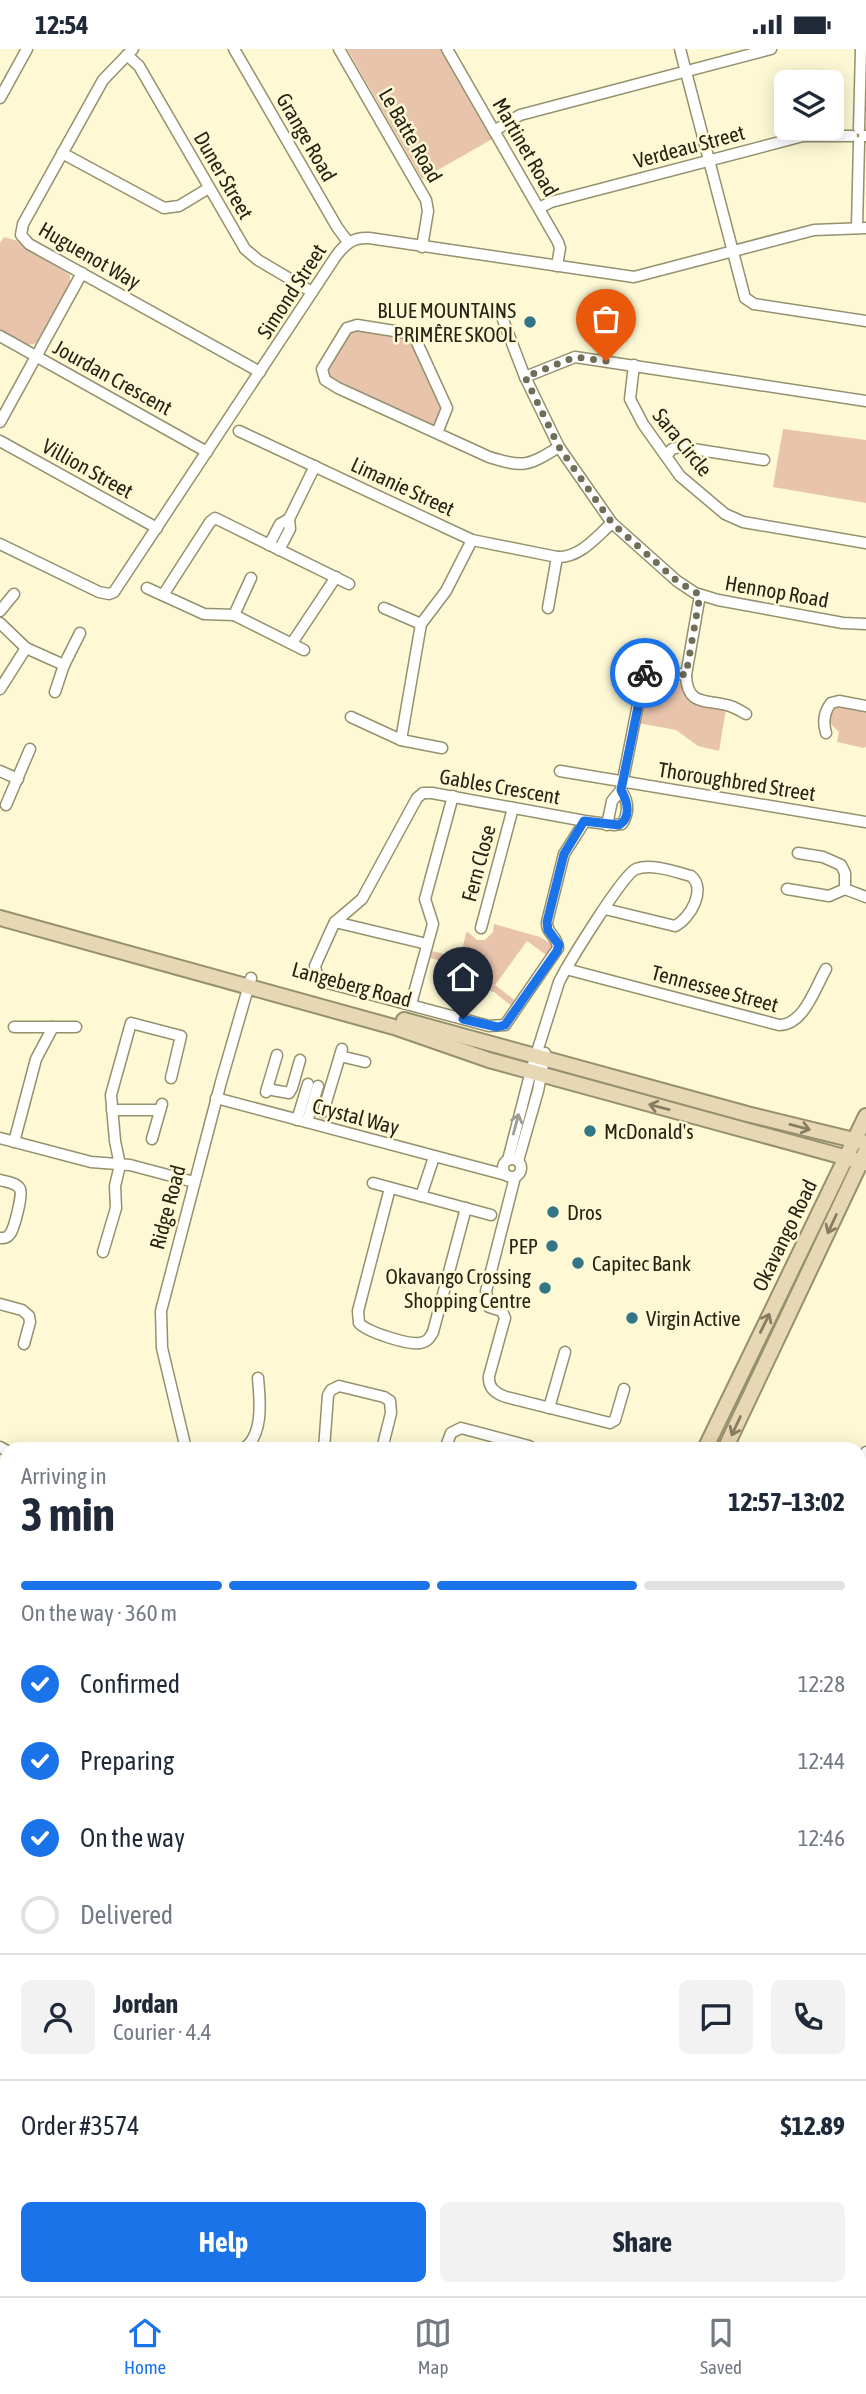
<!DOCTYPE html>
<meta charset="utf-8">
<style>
body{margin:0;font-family:"Asap Condensed",sans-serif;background:#f2f2f3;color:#1f2937;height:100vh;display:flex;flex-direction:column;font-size:26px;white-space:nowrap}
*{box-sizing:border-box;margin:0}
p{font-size:23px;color:#747a83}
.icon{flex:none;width:38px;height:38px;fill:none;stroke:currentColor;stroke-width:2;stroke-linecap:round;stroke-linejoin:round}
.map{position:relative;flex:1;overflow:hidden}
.panel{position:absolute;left:0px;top:1393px;width:866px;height:854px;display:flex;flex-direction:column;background:#fff;border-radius:21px 21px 0 0;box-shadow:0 4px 18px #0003}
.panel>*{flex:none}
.tools{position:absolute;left:774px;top:21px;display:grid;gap:14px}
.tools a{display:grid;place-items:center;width:70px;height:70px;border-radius:10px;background:#fff;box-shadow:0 4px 18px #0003;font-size:35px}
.pin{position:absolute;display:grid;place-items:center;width:60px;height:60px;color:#fff;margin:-72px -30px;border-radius:50% 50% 50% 0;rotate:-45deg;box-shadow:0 0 7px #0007}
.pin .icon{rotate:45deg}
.courier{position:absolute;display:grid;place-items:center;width:70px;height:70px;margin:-35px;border:5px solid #1a73e8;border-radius:50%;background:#fff;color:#222;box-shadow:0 2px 9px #0007}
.head em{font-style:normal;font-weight:700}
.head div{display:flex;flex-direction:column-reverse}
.head{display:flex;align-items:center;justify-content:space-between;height:119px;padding:0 21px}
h1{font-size:46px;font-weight:700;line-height:52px}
.bar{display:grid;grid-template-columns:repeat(4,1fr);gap:10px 7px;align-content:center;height:84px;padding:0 21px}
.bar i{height:9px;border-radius:5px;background:#e0e1e3}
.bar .active{background:#1a73e8}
.bar p{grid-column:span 4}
.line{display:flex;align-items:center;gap:18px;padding:0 21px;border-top:2px solid #e0e1e3}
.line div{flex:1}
.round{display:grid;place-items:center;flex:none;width:74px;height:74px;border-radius:10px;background:#f2f2f3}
ol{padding:0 21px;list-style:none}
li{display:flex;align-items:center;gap:21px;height:77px}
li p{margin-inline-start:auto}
li .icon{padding:7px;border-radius:50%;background:#1a73e8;color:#fff;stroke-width:4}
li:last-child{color:#747a83}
li i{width:38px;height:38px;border:4px solid #e0e1e3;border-radius:50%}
.cta{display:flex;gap:14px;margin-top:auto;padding:14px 21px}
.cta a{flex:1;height:80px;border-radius:10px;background:#1a73e8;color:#fff;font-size:28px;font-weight:700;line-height:80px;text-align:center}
.cta a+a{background:#f2f2f3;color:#1f2937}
.status{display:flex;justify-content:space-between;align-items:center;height:49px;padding:0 35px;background:#fff;direction:ltr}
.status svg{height:19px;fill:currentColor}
.tabs{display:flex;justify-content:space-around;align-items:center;height:98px;border-top:2px solid #e0e1e3;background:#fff;font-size:19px;color:#747a83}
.tabs a{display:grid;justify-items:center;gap:4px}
.tabs .active{color:#1a73e8}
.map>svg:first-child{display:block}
.green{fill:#e8c4ad}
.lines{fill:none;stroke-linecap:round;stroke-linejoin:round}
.street-casing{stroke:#95906e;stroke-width:13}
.secondary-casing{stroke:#95906e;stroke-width:18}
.street{stroke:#fff;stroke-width:10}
.secondary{stroke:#e8d7b4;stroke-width:14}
.oneway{stroke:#867d64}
.oneway2{stroke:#9d9c96}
.done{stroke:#716e58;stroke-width:7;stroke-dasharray:0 12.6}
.route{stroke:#1a73e8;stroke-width:9}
.poi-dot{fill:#327586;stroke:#fef9d4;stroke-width:2.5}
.labels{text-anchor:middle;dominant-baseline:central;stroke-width:5;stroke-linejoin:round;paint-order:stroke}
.street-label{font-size:21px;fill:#252315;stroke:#fef9d4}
.poi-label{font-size:21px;fill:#252315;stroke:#fef9d4;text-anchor:start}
</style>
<div class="status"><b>12:54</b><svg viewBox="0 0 49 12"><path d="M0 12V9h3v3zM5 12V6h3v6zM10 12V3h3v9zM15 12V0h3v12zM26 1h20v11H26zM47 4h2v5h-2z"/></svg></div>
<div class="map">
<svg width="866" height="2247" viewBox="0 0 866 2247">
<rect width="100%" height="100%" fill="#fef9d4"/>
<g class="green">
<path d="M 347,0 L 443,0 L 494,89 L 422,130 Z"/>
<path d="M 4,188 L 18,192 L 70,226 L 70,236 L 40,292 C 26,302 13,289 0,282 L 0,194 Z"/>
<path d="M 355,280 L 411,289 L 443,355 L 443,365 L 437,375 L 431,377 L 329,330 L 326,320 L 346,286 Z"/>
<path d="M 783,380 L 866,391 L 866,454 L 773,438 Z"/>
<path d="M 652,626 L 678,630 L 688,648 L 726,660 L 719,702 L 698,697 L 676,681 L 638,674 L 647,629 Z"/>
<path d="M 836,656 L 866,661 L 866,698 L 864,699 L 837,693 L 839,683 L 829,673 L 830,661 Z"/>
<path d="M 494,875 L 540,888 L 553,896 L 552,899 L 554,901 L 549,908 L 527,892 L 495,936 L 517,953 L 513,958 L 494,943 L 453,933 L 458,916 L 430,909 L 432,902 L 460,909 L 466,884 L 468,883 L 477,891 L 485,891 L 493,883 Z"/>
<path d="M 859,2217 L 866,2225 L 866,2247 L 500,2247 L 503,2240 L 859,2240 Z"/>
</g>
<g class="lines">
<g class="street-casing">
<g id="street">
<path d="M 133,0 L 103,31 L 23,175 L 21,186 L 29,195 L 260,323"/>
<path d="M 234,0 L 337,178 L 348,193"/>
<path d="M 339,0 L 426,151 L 428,162 L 422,198"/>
<path d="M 447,0 L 558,193 L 560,199 L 557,217"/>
<path d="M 680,0 L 745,249 L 754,255 L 866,272"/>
<path d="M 127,6 L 139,17 L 245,200 L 258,211 L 312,243"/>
<path d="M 0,49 L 27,0"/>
<path d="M 859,80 L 861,0"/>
<path d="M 494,82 L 520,66 L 771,0"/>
<path d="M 864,87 L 866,87"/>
<path d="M 62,104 L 164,159 L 179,157 L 209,139"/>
<path d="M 539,159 L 551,153 L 803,87 L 852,87"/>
<path d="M 857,179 L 859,93"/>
<path d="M 500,263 L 525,328 L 559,398 L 612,474 L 677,532 L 695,544 L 718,551 L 843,574 L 866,575"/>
<path d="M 0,287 L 207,403"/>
<path d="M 634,316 L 630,350 L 643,375 L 680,427 L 725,465 L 743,473 L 866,494"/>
<path d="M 525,328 L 575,308 L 866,352"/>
<path d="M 0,373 L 82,224"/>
<path d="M 239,382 L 472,491 L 557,508 C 580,509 596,488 612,474"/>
<path d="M 437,384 L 447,359 L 414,287 L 407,284 L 357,276 L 347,279 L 322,320 L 325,331 L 338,339 L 489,408 C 524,419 528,417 559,398"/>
<path d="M 0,392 L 157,479"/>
<path d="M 666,407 L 672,400 L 680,398 L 764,411"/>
<path d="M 0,495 L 99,543 L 109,545 L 114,543 L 336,207 C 345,195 353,188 369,189 L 634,228 L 814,181 L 866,179"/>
<path d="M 269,496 L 280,475 L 289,470 L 315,417"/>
<path d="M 279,501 L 290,480 L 289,470"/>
<path d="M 147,539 L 204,565 L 234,566 L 304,601"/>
<path d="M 163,546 L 210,473 L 215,469 L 349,535"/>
<path d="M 700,546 L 686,626 C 687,658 707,650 730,657 C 736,659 741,662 746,665"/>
<path d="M 384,559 L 421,575"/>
<path d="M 548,559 L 557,508"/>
<path d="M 0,562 L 14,545"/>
<path d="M 234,566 L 251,529"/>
<path d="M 0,574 L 26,599 L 64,616"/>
<path d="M 292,594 L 336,528"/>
<path d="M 0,640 L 26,599"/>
<path d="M 55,643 L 64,616 L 80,584"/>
<path d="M 351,668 L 401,691 L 442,699"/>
<path d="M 826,684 C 823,674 824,663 831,654 L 839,652 L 866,657"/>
<path d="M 401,691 L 421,575 L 446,542 L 472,491"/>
<path d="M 0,722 L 18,730"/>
<path d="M 560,722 L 866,773"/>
<path d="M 6,756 L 30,700"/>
<path d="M 585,772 L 564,805 L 547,873 C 546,884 558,888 558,899 L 505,976 L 489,977 L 324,933 L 317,927 L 315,917 L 332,879 L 335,873 L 362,850 L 417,749 L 423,744 L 432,744 L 585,772 L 614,776 L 622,775 C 630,763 628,752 621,741 L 644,625 L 653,621 L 686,626"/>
<path d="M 607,776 L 612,752 L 621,741"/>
<path d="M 798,804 L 823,808 L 841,816 L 845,824 L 845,840"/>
<path d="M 787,840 L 829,847 L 845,840 L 866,848"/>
<path d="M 335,873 L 427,895"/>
<path d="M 481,879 L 513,759"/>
<path d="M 566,920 L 779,976 C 804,976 815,939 826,920"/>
<path d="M 411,955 L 433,875 L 425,850 L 453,747"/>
<path d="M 14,978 L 53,978"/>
<path d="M 340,1007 L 365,1013"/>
<path d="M 267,1040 L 289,1044 L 292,1039 L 300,1011"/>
<path d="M 266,1043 L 277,1006"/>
<path d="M 216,1049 L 506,1126"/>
<path d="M 112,1061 L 160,1061"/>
<path d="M 323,1063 L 342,1000"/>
<path d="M 297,1071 L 308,1035"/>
<path d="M 307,1073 L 318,1037"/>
<path d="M 0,1089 L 91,1113 L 130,1116 L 194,1133"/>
<path d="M 152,1090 L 162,1055"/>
<path d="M 14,1093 L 36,1010 L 53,978 L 76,978"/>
<circle cx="512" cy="1119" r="9"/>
<path d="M 508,1111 L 531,1022 L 559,933 C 568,915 623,825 636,820 C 651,814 676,823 691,827 C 707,840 690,870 675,877 L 605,860"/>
<path d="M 518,1112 L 538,1042 L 545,1004"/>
<path d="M 515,1128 L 486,1242 L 489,1258 L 502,1262 L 505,1269 L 489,1327 C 488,1339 495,1344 506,1348 L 610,1374 L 615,1371 L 624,1340"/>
<path d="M 0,1131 C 7,1133 17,1134 20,1140 C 23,1146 14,1180 10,1185 C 7,1189 5,1189 0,1189"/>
<path d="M 373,1134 L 491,1166"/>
<path d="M 390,1139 L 358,1262 L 359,1274 C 367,1283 408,1296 420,1294 C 427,1293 430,1289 433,1283 L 466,1159"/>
<path d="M 421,1147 L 434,1108"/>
<path d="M 103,1203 L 116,1159 L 115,1137 L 120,1116 L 115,1092 L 111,1046 L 131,974 L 181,987 L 171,1029"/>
<path d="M 0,1255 L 22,1261 L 29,1267 L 30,1273 L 24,1295"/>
<path d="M 549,1359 L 565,1303"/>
<path d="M 0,1398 L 7,1402"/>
<path d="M 186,1400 L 162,1299 L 161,1262 L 221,1033 L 251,929"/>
<path d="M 243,1400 C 264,1387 260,1351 258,1329"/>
<path d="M 324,1400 L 328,1346 L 331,1341 L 339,1337 L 384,1348 L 390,1352 L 391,1364 L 382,1400"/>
<path d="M 445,1400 L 451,1384 L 461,1379 L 529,1397 L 534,1400"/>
<path d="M 859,1416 L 866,1403"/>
<path d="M 859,1557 L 866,1561"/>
<path d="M 0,1584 L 7,1586"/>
<path d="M 859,1595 L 866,1583"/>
<path d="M 0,1630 L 7,1622"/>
<path d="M 859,1670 L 866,1674"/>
<path d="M 859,1776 L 866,1781"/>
<path d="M 0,1790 L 7,1784"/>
<path d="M 859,1915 L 866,1923"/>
<path d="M 0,1970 L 7,1963"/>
<path d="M 0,1996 L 7,2002"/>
<path d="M 859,2055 L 865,2062"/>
<path d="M 859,2198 L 866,2207"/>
<path d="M 365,2240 L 375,2247"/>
<path d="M 317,2247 L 322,2240"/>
<path d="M 435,2247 L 437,2240"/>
<path d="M 487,2247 L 490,2240"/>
</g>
</g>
<g class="secondary-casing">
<g id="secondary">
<path d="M 0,869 L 394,978 L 489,1011 L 866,1114"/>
<path d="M 404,971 L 747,1065 L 866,1094"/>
<path d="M 705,1400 L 866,1067"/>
<path d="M 725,1400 L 865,1104"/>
<path d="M 227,2247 L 232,2240"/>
<path d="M 246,2247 L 251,2240"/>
</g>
</g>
<use href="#street" class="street"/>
<use href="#secondary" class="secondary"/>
</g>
<defs><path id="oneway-shaft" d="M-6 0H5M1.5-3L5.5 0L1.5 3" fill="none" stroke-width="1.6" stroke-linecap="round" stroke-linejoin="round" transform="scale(1.75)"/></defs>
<g class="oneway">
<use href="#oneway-shaft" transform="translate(659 1058) rotate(-165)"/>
<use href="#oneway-shaft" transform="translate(800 1078) rotate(15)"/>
<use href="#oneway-shaft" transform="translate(832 1175) rotate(115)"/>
<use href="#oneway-shaft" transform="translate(765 1274) rotate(-64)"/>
<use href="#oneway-shaft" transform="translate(736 1377) rotate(115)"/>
</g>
<use class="oneway2" href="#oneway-shaft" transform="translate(516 1075) rotate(-75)"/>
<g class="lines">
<path class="done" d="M 606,312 L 575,308 L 525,328 L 559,398 L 612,474 L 677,532 L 700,546 L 686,626 L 653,621 L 645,624"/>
<path class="route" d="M 463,970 L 497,978 L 505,976 L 557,902 L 559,896 L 548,881 L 547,873 L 564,805 L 584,772 L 619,776 C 632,768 627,752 621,741 L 645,624"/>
</g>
<g class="poi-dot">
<circle cx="530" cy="273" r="7"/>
<circle cx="590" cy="1082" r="7"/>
<circle cx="553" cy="1163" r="7"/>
<circle cx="552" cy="1197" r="7"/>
<circle cx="578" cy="1214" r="7"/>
<circle cx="545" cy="1239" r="7"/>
<circle cx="632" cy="1269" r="7"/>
</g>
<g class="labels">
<g class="street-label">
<text transform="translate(411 86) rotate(60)">Le Batte Road</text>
<text transform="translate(307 88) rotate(60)">Grange Road</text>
<text transform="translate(689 97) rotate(-15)">Verdeau Street</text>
<text transform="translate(526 98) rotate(60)">Martinet Road</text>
<text transform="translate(224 126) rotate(60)">Duner Street</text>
<text transform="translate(90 206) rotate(30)">Huguenot Way</text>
<text transform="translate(291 242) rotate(-57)">Simond Street</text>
<text transform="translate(113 328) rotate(29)">Jourdan Crescent</text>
<text transform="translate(683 393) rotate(51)">Sara Circle</text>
<text transform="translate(88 419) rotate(29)">Villion Street</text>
<text transform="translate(403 437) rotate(25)">Limanie Street</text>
<text transform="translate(777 542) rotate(10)">Hennop Road</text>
<text transform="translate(737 732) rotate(9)">Thoroughbred Street</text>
<text transform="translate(500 737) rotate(10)">Gables Crescent</text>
<text transform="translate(478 814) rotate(-75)">Fern Close</text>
<text transform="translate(352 935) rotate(15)">Langeberg Road</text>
<text transform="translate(715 939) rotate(15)">Tennessee Street</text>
<text transform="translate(356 1067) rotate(15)">Crystal Way</text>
<text transform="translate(167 1158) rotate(-75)">Ridge Road</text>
<text transform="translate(784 1186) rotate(-64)">Okavango Road</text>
</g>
<g class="poi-label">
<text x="516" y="261" text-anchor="end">BLUE MOUNTAINS<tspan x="516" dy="24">PRIMÊRE SKOOL</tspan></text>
<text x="604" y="1082">McDonald's</text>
<text x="567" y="1163">Dros</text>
<text x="538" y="1197" text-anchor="end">PEP</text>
<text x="592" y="1214">Capitec Bank</text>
<text x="531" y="1227" text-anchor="end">Okavango Crossing<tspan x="531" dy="24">Shopping Centre</tspan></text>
<text x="646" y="1269">Virgin Active</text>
</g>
</g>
</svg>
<div class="tools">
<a><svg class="icon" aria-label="layers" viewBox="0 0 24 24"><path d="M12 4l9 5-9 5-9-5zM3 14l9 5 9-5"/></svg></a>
</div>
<div class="pin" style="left:606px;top:312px;background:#ea580c"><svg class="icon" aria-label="bag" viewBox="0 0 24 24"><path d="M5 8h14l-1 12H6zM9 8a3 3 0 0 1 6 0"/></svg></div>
<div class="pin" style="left:463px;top:970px;background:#1f2937"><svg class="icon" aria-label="home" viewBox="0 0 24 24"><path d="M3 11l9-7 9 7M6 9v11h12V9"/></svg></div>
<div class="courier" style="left:645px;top:624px"><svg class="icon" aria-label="bike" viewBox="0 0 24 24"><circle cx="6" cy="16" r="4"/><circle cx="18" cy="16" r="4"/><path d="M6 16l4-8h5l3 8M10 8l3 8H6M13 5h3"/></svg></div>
<section class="panel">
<div class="head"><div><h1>3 min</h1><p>Arriving in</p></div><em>12:57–13:02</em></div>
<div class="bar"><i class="active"></i><i class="active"></i><i class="active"></i><i></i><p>On the way · 360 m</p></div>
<ol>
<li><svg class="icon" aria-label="check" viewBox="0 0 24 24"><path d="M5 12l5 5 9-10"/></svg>Confirmed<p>12:28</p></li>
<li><svg class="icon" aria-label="check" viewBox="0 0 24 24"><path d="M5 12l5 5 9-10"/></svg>Preparing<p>12:44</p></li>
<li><svg class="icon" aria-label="check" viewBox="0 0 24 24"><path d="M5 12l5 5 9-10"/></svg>On the way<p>12:46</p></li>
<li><i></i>Delivered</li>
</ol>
<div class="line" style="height:126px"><a class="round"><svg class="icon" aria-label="person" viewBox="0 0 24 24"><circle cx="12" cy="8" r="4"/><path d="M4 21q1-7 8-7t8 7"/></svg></a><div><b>Jordan</b><p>Courier · 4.4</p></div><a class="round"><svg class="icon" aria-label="chat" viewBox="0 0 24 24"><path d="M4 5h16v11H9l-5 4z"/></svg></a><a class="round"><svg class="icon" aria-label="phone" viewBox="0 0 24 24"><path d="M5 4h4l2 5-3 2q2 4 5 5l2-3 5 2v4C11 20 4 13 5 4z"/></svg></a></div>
<div class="line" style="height:91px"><div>Order #3574</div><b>$12.89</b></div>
<div class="cta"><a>Help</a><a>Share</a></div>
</section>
</div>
<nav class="tabs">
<a class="active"><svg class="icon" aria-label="home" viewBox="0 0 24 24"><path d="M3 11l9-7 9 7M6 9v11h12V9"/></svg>Home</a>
<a><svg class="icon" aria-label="map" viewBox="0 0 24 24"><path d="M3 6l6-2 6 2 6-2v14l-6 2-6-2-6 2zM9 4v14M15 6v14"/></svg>Map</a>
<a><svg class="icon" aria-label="saved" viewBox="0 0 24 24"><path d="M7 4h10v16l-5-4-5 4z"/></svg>Saved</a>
</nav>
